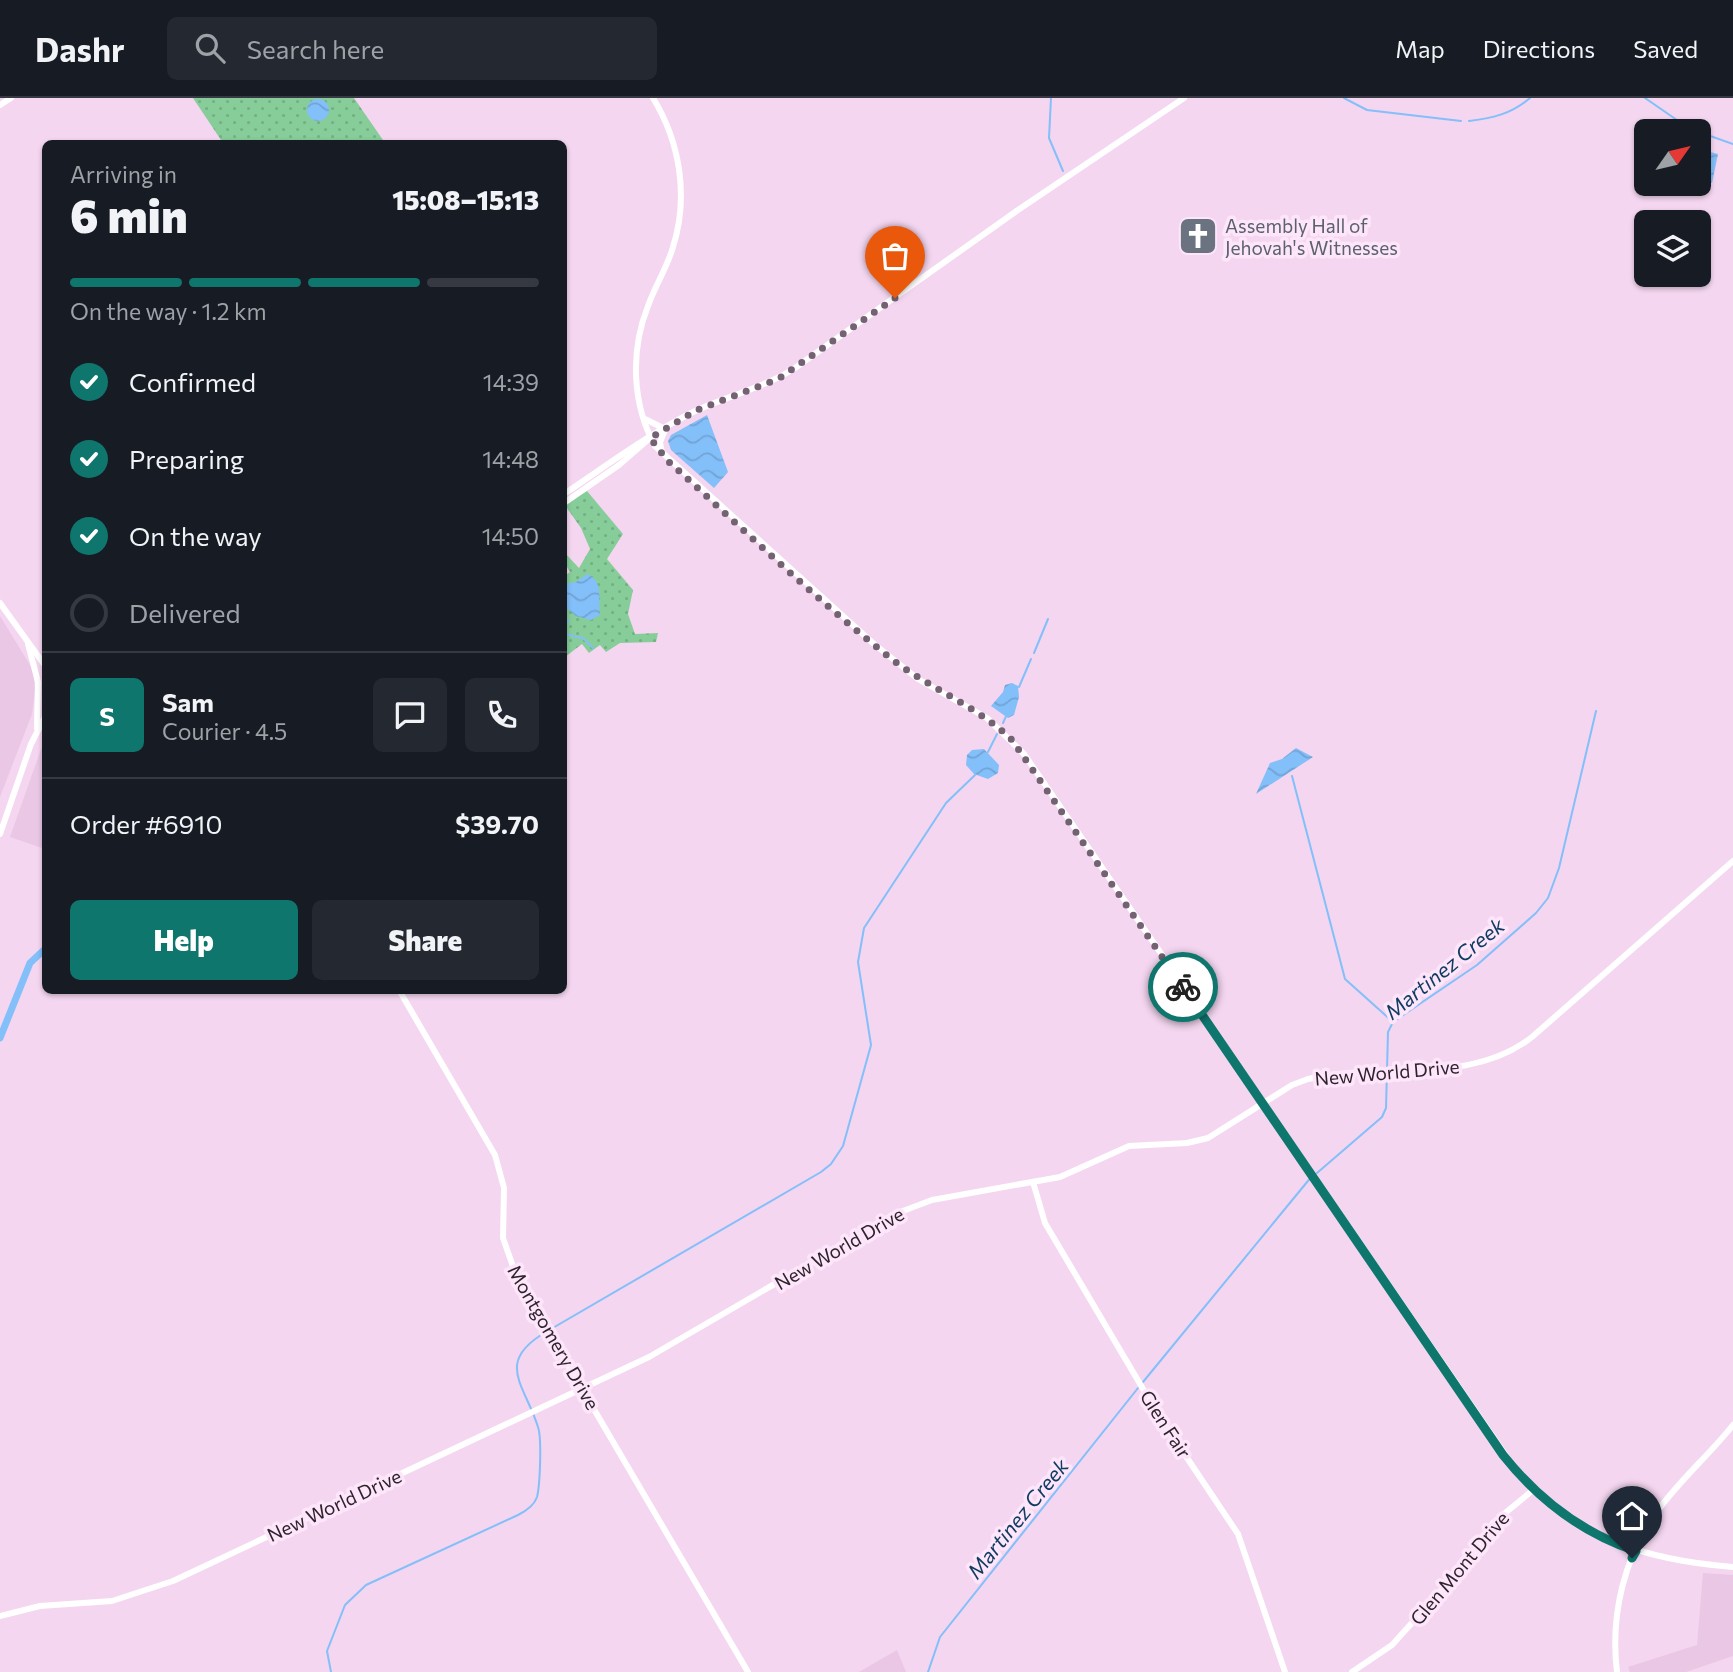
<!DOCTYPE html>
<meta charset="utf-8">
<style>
body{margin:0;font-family:Commissioner,sans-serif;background:#242831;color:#f1f3f6;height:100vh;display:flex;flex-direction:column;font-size:26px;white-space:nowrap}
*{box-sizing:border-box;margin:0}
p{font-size:23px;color:#9ea1a6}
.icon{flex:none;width:38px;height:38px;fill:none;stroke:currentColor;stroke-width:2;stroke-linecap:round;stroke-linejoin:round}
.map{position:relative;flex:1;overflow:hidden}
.sheet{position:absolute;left:42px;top:42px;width:525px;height:854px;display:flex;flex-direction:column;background:#171b24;border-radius:10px;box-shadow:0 2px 5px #0004}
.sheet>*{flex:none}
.needle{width:46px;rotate:56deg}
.controls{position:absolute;left:1634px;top:21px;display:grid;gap:14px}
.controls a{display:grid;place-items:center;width:77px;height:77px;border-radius:10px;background:#171b24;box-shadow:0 2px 5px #0004;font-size:35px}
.pin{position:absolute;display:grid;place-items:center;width:60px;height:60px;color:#fff;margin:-72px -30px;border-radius:50% 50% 50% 0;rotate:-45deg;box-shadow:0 0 7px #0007}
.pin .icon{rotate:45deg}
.courier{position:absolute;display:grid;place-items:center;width:70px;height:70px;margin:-35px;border:5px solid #0f766e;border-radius:50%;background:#fff;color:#222;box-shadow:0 2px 9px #0007}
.summary em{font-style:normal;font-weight:800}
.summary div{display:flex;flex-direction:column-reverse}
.summary{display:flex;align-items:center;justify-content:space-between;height:119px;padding:0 28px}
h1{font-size:46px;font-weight:800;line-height:52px}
.bar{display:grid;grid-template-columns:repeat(4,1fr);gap:10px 7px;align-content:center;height:84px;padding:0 28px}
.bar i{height:9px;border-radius:5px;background:#363941}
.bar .on{background:#0f766e}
.bar p{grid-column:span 4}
.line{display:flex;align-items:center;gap:18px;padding:0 28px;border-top:2px solid #363941}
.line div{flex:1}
.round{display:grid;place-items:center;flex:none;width:74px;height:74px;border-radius:10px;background:#242831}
ol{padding:0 28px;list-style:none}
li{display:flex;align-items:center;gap:21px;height:77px}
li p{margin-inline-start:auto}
li .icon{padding:7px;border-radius:50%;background:#0f766e;color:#fff;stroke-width:4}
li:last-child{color:#9ea1a6}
li i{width:38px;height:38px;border:4px solid #363941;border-radius:50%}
.action{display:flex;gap:14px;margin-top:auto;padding:14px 28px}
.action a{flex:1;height:80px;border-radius:10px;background:#0f766e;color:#fff;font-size:28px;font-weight:800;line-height:80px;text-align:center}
.action a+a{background:#242831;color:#f1f3f6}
header{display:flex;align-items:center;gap:42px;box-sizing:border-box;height:98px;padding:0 35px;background:#171b24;border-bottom:2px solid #363941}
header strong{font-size:33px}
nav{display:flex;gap:38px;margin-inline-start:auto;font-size:24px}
.search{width:490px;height:63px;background:#242831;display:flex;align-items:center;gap:18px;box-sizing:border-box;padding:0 24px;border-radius:10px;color:#9ea1a6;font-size:26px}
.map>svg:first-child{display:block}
.built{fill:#e9c7e5}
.grass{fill:url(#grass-dots)}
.water{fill:url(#water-waves)}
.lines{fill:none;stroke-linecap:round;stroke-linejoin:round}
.stream{stroke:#83bff9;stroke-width:2}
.river{stroke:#83bff9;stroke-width:7}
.secondary{stroke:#fff;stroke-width:6}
.done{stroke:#736271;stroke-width:7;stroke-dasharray:0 12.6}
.route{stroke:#0f766e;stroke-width:9}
.labels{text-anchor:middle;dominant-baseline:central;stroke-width:7;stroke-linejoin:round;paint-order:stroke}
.worship-label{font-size:19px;fill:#5b616d;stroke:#fde5fa;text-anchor:start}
.street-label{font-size:19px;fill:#2e232d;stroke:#fde5fa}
.water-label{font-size:21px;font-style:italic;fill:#0e3b5f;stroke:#fde5fa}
</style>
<header>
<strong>Dashr</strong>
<div class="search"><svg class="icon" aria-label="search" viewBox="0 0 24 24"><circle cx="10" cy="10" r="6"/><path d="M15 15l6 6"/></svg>Search here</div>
<nav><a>Map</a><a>Directions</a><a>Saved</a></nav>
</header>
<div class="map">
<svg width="1733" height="1574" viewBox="0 0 1733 1574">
<defs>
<pattern id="grass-dots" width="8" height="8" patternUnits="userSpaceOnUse" patternTransform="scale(1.75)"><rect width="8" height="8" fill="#87cd9a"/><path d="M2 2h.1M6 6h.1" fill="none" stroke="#75b085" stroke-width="1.8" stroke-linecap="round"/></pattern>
<pattern id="water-waves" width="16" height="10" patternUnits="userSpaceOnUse" patternTransform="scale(1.75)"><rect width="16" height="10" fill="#83bff9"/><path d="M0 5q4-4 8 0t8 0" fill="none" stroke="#71a4d6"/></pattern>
</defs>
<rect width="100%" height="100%" fill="#f4d6f0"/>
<g class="built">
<path d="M 0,518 L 33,572 L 35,593 L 32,616 L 0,699 Z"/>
<path d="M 45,640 L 45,751 L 10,739 Z"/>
<path d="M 1703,1475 L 1733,1477 L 1733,1558 L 1686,1574 L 1630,1574 L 1628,1569 L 1697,1547 Z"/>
<path d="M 897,1552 L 906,1574 L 859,1574 Z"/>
</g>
<g class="grass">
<path d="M 193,0 L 354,0 L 385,45 L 223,45 Z"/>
<path d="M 587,393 L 623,436 L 607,461 L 633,492 L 628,516 L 635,536 L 658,535 L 656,544 L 620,545 L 606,554 L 600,547 L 589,555 L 582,546 L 565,559 L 564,478 L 570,474 L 564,464 L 564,454 L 579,470 L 590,451 L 581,430 L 564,406 Z"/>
</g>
<g class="water">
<circle cx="318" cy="12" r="11"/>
<path d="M 1699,51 L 1718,56 L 1712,85 L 1699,81 Z"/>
<path d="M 707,317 L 728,374 L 714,390 L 671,352 L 668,343 L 671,337 Z"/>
<path d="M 587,476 C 604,483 598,501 600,517 L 591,522 L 576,518 L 564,508 L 564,486 L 576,484 Z"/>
<path d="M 1012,585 L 1018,588 L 1019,599 L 1014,617 L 1008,620 L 991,608 L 1003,594 L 1005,587 Z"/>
<path d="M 1296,650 L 1313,659 L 1256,696 L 1270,665 L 1282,661 Z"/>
<path d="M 984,651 L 999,667 L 998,675 L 988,681 L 974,676 L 966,667 L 967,657 L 972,652 Z"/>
</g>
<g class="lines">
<g class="stream">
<path d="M 1051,0 L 1049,40 L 1063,73"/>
<path d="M 1344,0 L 1367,12 L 1461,23"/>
<path d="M 1645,0 L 1687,29 L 1698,33"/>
<path d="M 1469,23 C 1493,20 1511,16 1530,0"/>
<path d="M 1699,34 L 1733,46"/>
<path d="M 564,527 L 569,522"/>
<path d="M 564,536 L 583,540 L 593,550"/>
<path d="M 1034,555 L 1048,521"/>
<path d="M 1019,589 L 1031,561"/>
<path d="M 1003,625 L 1007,616"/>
<path d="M 988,654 L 997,636"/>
<path d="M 1292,678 L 1345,881 L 1393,924"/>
<path d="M 1317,1075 L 1382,1019 L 1386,1010 L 1388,934 L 1393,924 L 1477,867 L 1536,815 L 1548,800 L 1559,770 L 1596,613"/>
<path d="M 551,1231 L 821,1074 L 831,1066 L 843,1048 L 871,947 L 858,864 L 864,830 L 946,705 L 975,677"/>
<path d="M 1143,1284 L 1312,1078"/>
<path d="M 331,1574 L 327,1553 L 345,1507 L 366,1487 L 518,1417 C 526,1413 534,1408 537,1399 C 540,1387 542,1340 538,1329 C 525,1287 494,1264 546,1234"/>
<path d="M 928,1574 L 940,1539 L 1138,1290"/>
</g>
<path class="river" d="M 0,940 L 30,865 L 46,850"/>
<g class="secondary">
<path d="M 653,0 C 680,44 689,99 673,149 C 667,170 655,188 648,208 C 630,253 632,306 655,348 L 874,546 L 918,581 L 987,620 L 1024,656 L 1520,1378 C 1583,1442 1645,1462 1733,1469"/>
<path d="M 0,7 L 11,0"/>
<path d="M 645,321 L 665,331"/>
<path d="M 662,355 L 660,344 L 665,332"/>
<path d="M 564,396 C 606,368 646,338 691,315 C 726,298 762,291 795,270 L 1018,112 L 1184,0"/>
<path d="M 564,405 L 619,367 L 650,340"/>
<path d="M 0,505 L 46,569"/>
<path d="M 28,546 L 38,584 L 37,630"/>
<path d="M 0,736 L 31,646 L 46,617"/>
<path d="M 399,892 L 495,1057 L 504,1090 L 503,1140 L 517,1180 L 748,1574"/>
<path d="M 1033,1084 L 1045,1125 L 1159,1318 L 1238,1436 L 1285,1574"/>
<path d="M 0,1518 L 40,1508 L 112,1503 L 173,1483 L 649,1259 L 895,1116 L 932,1102 L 1060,1079 L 1129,1048 L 1187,1045 L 1208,1040 L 1292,987 L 1308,981 C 1381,964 1470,988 1532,939 L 1733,763"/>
<path d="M 1352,1574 L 1392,1547 L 1465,1466 L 1493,1425 L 1533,1392"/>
<path d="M 1617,1574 C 1610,1518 1624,1457 1659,1411 C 1681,1381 1710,1356 1733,1327"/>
</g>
</g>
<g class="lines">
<path class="done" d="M 895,200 L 778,281 L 697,312 L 650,340 L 668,363 C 742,430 814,500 893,562 C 931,591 977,608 1012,642 L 1183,889"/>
<path class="route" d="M 1183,889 L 1503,1357 C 1538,1401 1582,1435 1636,1453 L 1632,1460"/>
</g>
<defs>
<g id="church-square" transform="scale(2.0125)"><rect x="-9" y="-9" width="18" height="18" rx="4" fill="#6b7280" stroke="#fde5fa"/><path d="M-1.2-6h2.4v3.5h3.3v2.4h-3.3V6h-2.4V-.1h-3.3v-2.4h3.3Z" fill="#fff"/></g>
</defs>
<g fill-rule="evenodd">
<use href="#church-square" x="1198" y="138"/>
</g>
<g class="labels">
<g class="worship-label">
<text x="1225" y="127">Assembly Hall of<tspan x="1225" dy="22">Jehovah's Witnesses</tspan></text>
</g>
<g class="street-label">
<text transform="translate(1387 974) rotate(-5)">New World Drive</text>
<text transform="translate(839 1150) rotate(-30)">New World Drive</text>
<text transform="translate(554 1239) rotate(60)">Montgomery Drive</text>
<text transform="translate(1166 1326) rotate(57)">Glen Fair</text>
<text transform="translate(334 1407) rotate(-25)">New World Drive</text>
<text transform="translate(1459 1470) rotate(-50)">Glen Mont Drive</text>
</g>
<g class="water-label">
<text transform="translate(1444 870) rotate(-39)">Martinez Creek</text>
<text transform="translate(1017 1420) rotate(-51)">Martinez Creek</text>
</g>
</g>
</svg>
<div class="controls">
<a><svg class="needle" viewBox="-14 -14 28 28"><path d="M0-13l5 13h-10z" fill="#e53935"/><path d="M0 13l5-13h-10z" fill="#9ea1a6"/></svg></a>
<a><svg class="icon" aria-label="layers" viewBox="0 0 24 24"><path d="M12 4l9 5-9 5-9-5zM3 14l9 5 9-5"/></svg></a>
</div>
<div class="pin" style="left:895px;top:200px;background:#ea580c"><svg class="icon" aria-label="bag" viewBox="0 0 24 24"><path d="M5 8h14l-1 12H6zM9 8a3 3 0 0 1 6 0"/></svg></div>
<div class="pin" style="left:1632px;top:1460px;background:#1f2937"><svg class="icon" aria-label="home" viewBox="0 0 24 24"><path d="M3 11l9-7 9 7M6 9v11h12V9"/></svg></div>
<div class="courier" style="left:1183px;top:889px"><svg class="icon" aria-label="bike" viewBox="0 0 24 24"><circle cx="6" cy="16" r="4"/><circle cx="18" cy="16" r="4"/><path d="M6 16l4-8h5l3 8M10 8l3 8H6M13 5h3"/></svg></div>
<section class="sheet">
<div class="summary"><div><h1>6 min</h1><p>Arriving in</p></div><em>15:08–15:13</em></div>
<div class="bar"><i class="on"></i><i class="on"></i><i class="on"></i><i></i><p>On the way · 1.2 km</p></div>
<ol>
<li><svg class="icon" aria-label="check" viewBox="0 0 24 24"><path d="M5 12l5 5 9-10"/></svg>Confirmed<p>14:39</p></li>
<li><svg class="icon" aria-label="check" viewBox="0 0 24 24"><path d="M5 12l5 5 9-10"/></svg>Preparing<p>14:48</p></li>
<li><svg class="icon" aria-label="check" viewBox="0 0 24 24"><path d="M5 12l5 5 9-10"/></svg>On the way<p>14:50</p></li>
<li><i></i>Delivered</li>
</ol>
<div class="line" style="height:126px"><b class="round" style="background:#0f766e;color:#fff">S</b><div><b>Sam</b><p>Courier · 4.5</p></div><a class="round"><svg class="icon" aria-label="chat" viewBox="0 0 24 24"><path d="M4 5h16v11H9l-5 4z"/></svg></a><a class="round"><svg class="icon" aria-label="phone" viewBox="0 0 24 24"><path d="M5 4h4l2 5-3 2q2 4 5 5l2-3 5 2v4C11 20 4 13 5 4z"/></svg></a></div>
<div class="line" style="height:91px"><div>Order #6910</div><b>$39.70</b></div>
<div class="action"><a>Help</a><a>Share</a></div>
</section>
</div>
